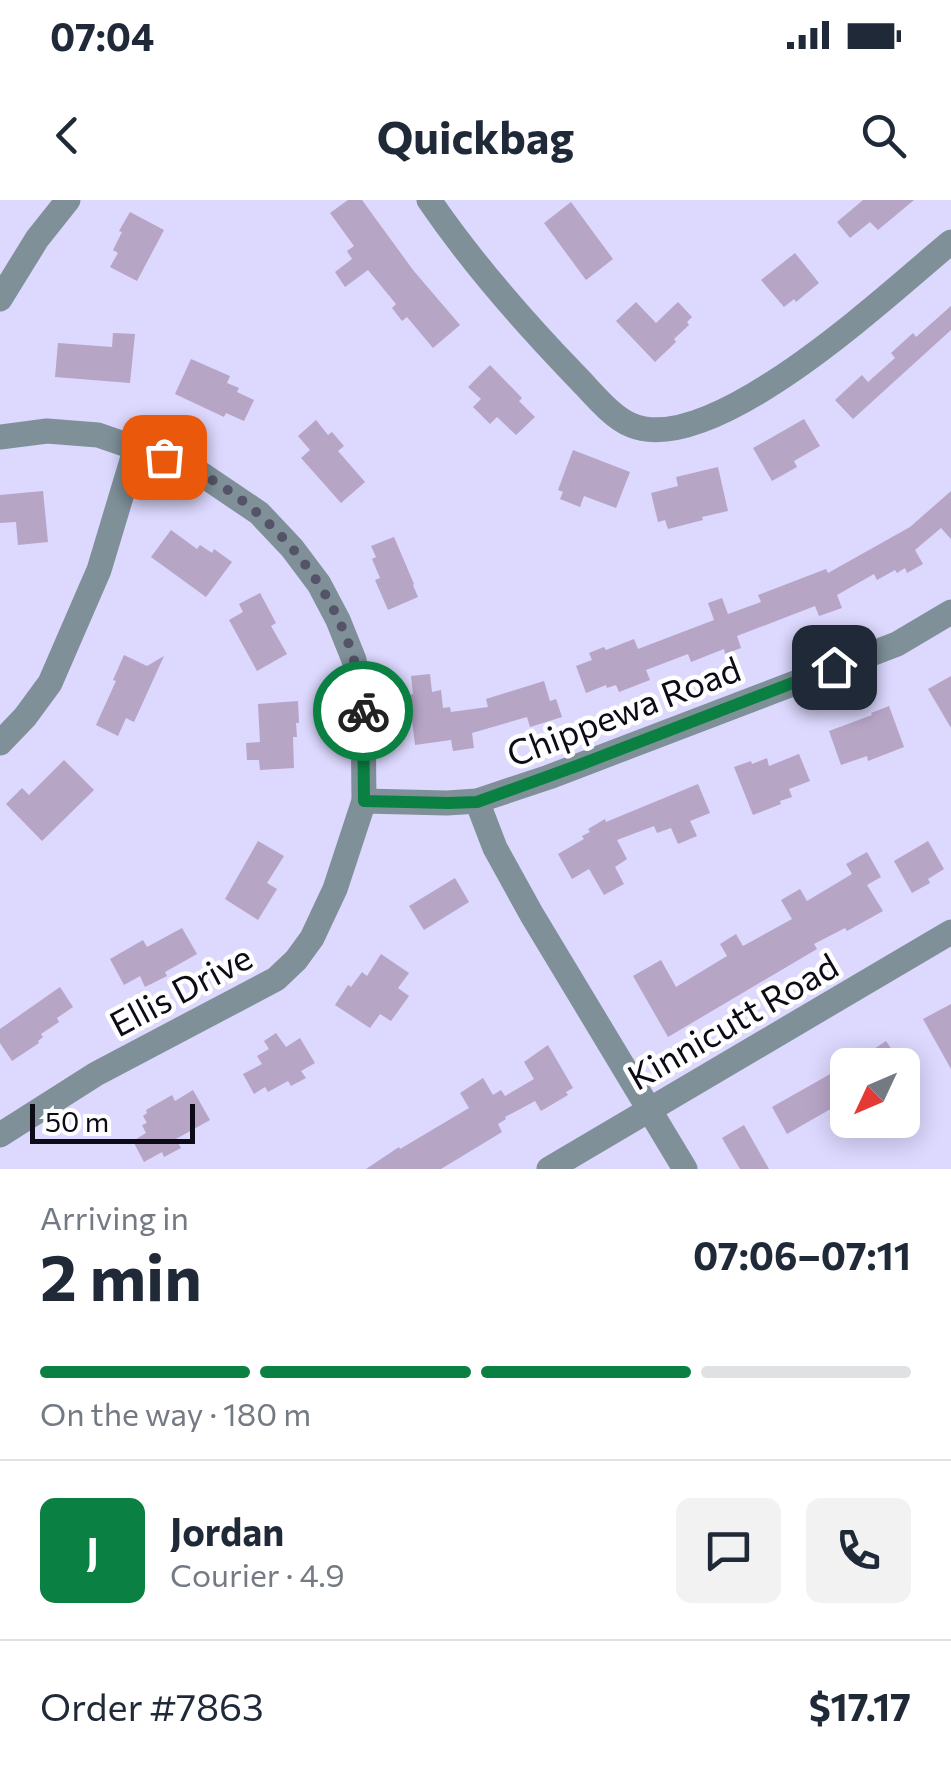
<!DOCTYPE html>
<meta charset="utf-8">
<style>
body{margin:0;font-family:Commissioner,sans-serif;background:#f2f2f3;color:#1f2937;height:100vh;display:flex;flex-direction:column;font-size:38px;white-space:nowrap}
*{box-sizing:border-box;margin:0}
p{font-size:32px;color:#747a83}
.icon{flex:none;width:55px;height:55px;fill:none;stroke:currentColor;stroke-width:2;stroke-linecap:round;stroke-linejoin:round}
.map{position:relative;height:969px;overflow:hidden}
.panel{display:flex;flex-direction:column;background:#fff;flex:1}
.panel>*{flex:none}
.needle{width:65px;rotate:226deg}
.controls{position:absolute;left:830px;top:848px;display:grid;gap:20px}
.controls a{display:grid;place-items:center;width:90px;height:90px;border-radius:15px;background:#fff;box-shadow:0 5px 25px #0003;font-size:50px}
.scale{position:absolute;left:30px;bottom:25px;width:165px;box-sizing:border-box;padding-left:10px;border:5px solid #0c0b17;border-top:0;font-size:28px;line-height:35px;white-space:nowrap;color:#0c0b17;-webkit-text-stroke:8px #fefefe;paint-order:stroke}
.pin{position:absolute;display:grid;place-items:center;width:85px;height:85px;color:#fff;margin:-42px;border-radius:20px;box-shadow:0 5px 15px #0006}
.courier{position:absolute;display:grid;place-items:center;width:100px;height:100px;margin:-50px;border:8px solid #0b8043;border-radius:50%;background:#fff;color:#222;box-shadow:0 2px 12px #0007}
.overview em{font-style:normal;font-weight:700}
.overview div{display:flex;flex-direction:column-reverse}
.overview{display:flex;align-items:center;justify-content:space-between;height:170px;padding:0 40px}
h1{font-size:65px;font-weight:700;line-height:75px}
.bar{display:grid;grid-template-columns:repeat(4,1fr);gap:15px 10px;align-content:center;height:120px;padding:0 40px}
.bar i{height:12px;border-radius:8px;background:#e0e1e3}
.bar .current{background:#0b8043}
.bar p{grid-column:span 4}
.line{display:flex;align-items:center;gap:25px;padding:0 40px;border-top:2px solid #e0e1e3}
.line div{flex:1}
.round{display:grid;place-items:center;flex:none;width:105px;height:105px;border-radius:15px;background:#f2f2f3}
.status{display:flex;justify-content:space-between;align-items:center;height:70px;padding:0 50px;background:#fff;direction:ltr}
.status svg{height:28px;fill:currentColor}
header{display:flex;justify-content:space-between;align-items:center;height:130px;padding:0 40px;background:#fff;font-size:45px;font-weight:700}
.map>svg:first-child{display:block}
.building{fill:#b7a5c6}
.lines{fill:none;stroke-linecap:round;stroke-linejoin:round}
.minor{stroke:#7f9098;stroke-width:25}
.done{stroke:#555368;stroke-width:10;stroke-dasharray:0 18}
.route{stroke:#0b8043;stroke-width:12}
.labels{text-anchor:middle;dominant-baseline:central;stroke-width:9;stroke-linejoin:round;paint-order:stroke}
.street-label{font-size:35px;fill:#0c0b17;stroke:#fefefe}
</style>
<div class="status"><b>07:04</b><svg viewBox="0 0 49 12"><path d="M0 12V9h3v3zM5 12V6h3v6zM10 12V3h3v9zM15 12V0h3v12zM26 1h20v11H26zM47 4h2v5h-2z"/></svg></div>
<header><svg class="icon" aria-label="back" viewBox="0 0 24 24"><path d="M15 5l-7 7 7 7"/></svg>Quickbag<svg class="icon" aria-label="search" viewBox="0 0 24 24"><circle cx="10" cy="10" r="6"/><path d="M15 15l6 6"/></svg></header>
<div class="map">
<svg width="951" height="969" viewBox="0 0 951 969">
<rect width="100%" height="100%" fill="#dcd8fe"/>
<g class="building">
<path d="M 348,0 L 362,0 L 413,70 L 460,125 L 433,148 L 407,117 L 402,121 L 392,108 L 396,104 L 368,70 L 345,87 L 335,72 L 352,59 L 347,51 L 354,46 L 330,13 Z"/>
<path d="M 863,0 L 914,0 L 878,30 L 870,22 L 850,38 L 837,22 Z"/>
<path d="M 571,2 L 613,59 L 586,80 L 544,23 Z"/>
<path d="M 130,12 L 164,30 L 137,81 L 110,67 L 118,53 L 113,50 L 122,32 L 119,31 Z"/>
<path d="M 795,53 L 819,83 L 796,102 L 794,99 L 784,107 L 761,80 Z"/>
<path d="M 636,102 L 656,123 L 678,102 L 692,117 L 687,122 L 689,125 L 674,139 L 676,142 L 655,162 L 616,121 Z"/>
<path d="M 951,106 L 951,130 L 853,219 L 835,200 L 862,175 L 868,182 L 895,158 L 891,153 L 913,133 L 916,137 Z"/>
<path d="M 113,133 L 135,134 L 130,183 L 55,177 L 58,143 L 112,147 Z"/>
<path d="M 191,159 L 230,176 L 227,183 L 239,188 L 237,192 L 254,200 L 244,221 L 226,213 L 224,217 L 175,194 Z"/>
<path d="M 490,165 L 522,198 L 519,201 L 535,217 L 516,235 L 497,217 L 490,224 L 473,207 L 481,199 L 468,187 Z"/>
<path d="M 804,219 L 820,246 L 794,261 L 797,267 L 772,281 L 753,248 Z"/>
<path d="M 316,220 L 328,235 L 332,232 L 344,246 L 338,251 L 365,282 L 341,303 L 301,258 L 310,250 L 298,236 Z"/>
<path d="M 573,250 L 630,272 L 616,308 L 584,296 L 580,307 L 560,299 L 563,292 L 558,290 Z"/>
<path d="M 718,267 L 728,311 L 702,317 L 703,320 L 668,329 L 665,320 L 658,322 L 651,293 L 678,286 L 676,277 Z"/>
<path d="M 43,291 L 48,342 L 18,345 L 16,322 L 0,323 L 0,295 Z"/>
<path d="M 951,291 L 951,339 L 941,328 L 915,350 L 923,364 L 907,373 L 905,368 L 897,373 L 895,370 L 877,380 L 874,374 L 837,395 L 842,408 L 819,416 L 815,406 L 737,436 L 741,448 L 725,454 L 724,449 L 691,462 L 688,454 L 646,470 L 650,480 L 619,492 L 616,485 L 607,488 L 606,485 L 586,493 L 576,466 L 592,460 L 589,453 L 604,447 L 606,450 L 634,439 L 638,449 L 714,420 L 708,403 L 722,398 L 728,414 L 761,402 L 758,395 L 826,369 L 828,373 L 910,327 Z"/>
<path d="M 171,330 L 197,349 L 200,345 L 212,353 L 214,349 L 232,362 L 206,397 L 151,357 Z"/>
<path d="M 394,337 L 414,384 L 413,385 L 418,397 L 388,410 L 375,380 L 380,378 L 372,359 L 376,357 L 371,346 Z"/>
<path d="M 260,393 L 276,423 L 271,426 L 287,454 L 257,471 L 229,420 L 243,412 L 239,404 Z"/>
<path d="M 124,455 L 147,466 L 164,456 L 134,522 L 126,518 L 118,536 L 96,525 L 116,481 L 113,480 Z"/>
<path d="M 430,474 L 432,492 L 441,490 L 443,508 L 450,507 L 451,512 L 488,507 L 486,499 L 544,481 L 550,501 L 556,499 L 562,517 L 530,527 L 527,517 L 472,533 L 474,548 L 453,551 L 451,540 L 415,545 L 409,495 L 413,494 L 411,476 Z"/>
<path d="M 951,476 L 951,528 L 928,489 Z"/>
<path d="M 298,501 L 299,523 L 296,523 L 297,537 L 293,537 L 294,568 L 260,570 L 259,560 L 247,560 L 246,543 L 260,542 L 258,504 Z"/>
<path d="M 889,506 L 904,547 L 868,561 L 867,556 L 841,565 L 829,531 L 872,515 L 871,513 Z"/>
<path d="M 799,554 L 810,581 L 789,589 L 792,597 L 780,601 L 781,604 L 753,615 L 734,567 L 751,561 L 752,564 L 767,558 L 769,566 Z"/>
<path d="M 64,560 L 94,590 L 42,641 L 6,604 L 22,588 L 29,595 Z"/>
<path d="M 698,584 L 710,613 L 690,621 L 697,636 L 678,644 L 671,628 L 657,633 L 654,626 L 617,640 L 627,659 L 615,667 L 624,684 L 604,695 L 589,669 L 572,679 L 558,654 L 584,639 L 582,636 L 590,632 L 588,629 L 605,619 L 606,622 Z"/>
<path d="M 258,641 L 284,656 L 267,683 L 277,689 L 258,720 L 225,699 Z"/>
<path d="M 928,641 L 944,669 L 928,679 L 930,683 L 912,693 L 894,661 Z"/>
<path d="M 867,652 L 881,677 L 867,685 L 883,711 L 847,731 L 845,728 L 814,744 L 817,749 L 668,837 L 633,776 L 661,760 L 676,787 L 727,756 L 720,744 L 736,734 L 743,746 L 792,719 L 781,700 L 800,689 L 807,701 L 852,674 L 846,664 Z"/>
<path d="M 455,678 L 469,702 L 424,730 L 409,706 Z"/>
<path d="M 182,728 L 197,754 L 165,772 L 167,776 L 145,787 L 140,776 L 124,785 L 110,759 L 143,740 L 147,747 Z"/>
<path d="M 381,754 L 409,773 L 398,788 L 409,796 L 391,821 L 380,814 L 370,828 L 335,805 L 348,785 L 351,787 L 362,772 L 367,776 Z"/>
<path d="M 60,787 L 73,807 L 57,818 L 59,822 L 41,834 L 43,837 L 38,841 L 39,843 L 12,861 L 0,843 L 0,829 Z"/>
<path d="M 951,804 L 951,869 L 923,819 Z"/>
<path d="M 276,833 L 286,847 L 300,838 L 315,863 L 301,871 L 306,878 L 291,886 L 288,881 L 268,892 L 265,887 L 254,894 L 243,874 L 262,864 L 257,856 L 269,849 L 264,841 Z"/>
<path d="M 886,841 L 902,865 L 850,865 Z"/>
<path d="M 548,845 L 573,888 L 566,892 L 568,895 L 541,911 L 535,901 L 505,917 L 506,919 L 498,924 L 502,932 L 441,969 L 366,969 L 399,947 L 400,949 L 469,908 L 460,893 L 483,878 L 493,895 L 501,890 L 505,896 L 534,879 L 524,862 Z"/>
<path d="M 848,864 L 848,899 L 787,934 L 772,907 Z"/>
<path d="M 193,890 L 210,920 L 176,939 L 181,948 L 164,957 L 162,952 L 144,962 L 133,941 L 146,933 L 142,925 L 147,923 L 143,916 L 147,913 L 146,910 L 172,895 L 175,901 Z"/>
<path d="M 744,925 L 769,969 L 740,969 L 722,938 Z"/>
</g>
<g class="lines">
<g class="minor">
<path d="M 429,0 C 472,63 522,120 575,175 C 590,190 611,217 631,225 C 713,260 890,92 951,42"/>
<path d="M 0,99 L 37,39 L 68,0"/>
<path d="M 0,237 L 47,231 L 98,235 L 191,267 L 259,313 L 292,348 L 319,384 L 338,420 L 354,460 L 363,505 L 364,601 L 335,689 L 312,738 L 296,760 L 276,779 L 96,874 L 0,935"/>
<path d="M 0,543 L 25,517 L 50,483 L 99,370 L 136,247"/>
<path d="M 364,601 L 447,603 L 477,601 L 549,577 L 897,444 L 951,412"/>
<path d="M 477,601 L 495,648 L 532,715 L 685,969"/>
<path d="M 549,969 L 951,732"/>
</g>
</g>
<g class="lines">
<path class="done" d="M 164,257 C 265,293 356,401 363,511"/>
<path class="route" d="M 363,511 L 364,601 L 448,603 L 477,602 L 582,564 L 834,467"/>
</g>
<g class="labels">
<g class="street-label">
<text transform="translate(623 510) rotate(-21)">Chippewa Road</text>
<text transform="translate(180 789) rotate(-28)">Ellis Drive</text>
<text transform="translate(732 820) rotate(-30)">Kinnicutt Road</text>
</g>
</g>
</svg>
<div class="controls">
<a><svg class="needle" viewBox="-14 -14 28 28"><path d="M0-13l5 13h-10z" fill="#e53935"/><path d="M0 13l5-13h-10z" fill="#747a83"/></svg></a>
</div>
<div class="scale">50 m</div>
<div class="pin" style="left:164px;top:257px;background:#ea580c"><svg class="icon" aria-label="bag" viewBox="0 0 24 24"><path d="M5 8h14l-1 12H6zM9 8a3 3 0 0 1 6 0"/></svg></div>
<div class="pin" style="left:834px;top:467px;background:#1f2937"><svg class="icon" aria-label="home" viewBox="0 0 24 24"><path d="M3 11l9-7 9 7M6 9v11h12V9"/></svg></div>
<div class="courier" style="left:363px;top:511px"><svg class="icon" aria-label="bike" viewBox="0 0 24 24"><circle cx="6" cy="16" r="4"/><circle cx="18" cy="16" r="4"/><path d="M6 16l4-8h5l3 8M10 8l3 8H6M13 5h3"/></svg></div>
</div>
<section class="panel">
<div class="overview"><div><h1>2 min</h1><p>Arriving in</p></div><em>07:06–07:11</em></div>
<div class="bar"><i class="current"></i><i class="current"></i><i class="current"></i><i></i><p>On the way · 180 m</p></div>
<div class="line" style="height:180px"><b class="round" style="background:#0b8043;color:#fff">J</b><div><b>Jordan</b><p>Courier · 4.9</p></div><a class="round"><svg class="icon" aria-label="chat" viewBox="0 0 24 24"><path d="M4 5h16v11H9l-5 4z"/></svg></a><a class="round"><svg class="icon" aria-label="phone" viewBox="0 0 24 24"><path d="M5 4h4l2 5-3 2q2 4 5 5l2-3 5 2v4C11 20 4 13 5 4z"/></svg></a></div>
<div class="line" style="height:130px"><div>Order #7863</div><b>$17.17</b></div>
</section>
